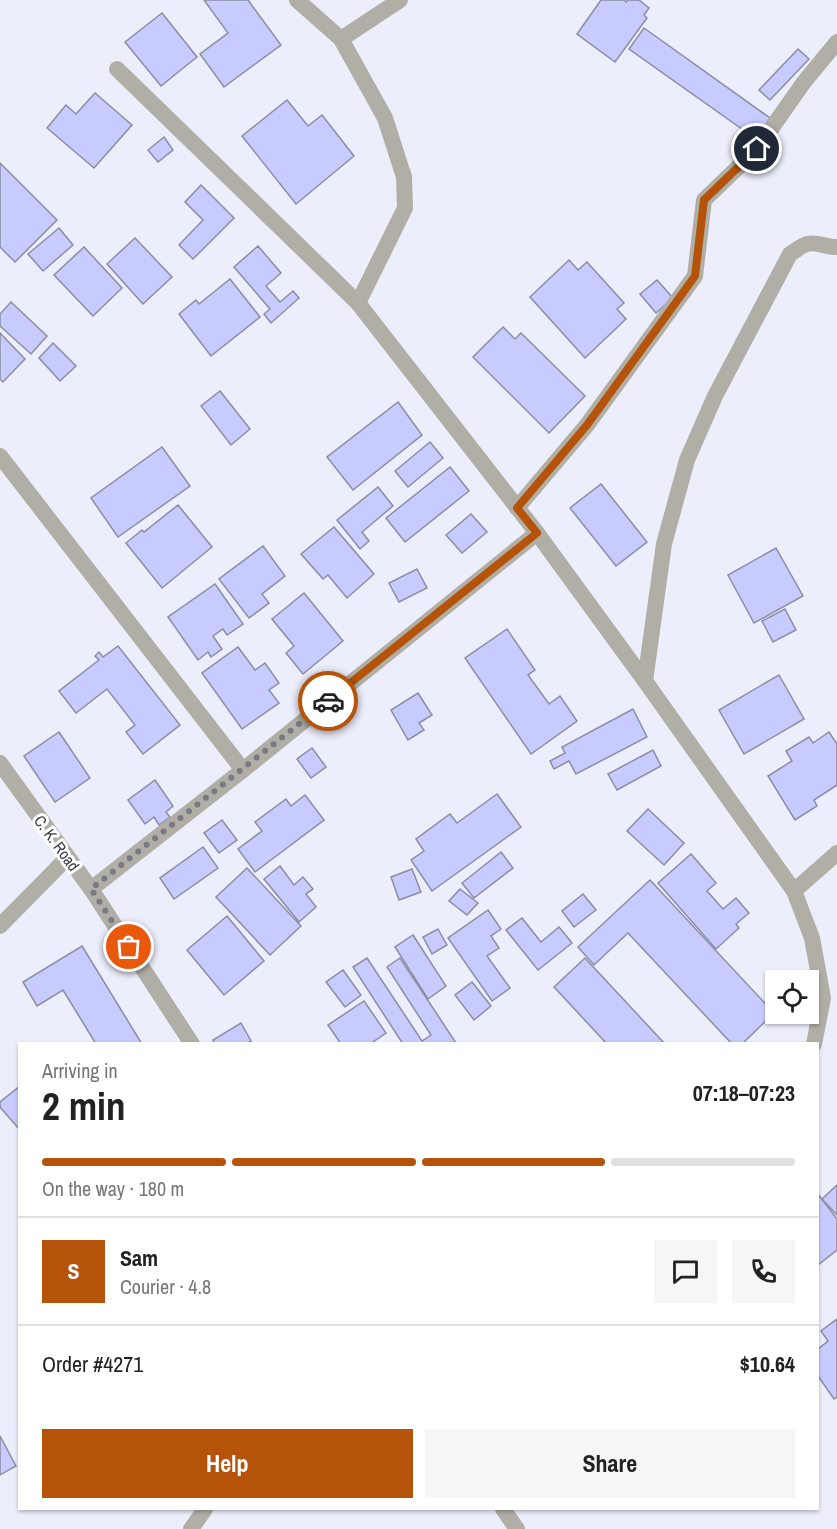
<!DOCTYPE html>
<meta charset="utf-8">
<style>
body{margin:0;font-family:"Archivo Narrow",sans-serif;background:#f6f6f6;color:#222;height:100vh;display:flex;flex-direction:column;font-size:22px;white-space:nowrap}
*{box-sizing:border-box;margin:0}
p{font-size:20px;color:#767676}
.icon{flex:none;width:33px;height:33px;fill:none;stroke:currentColor;stroke-width:2;stroke-linecap:round;stroke-linejoin:round}
.map{position:relative;flex:1;overflow:hidden}
.sheet{position:absolute;left:18px;top:1042px;width:801px;height:468px;display:flex;flex-direction:column;background:#fff;border-radius:0px;box-shadow:0 2px 4px #0004}
.sheet>*{flex:none}
.controls{position:absolute;left:765px;top:970px;display:grid;gap:12px}
.controls a{display:grid;place-items:center;width:54px;height:54px;border-radius:0px;background:#fff;box-shadow:0 2px 4px #0004;font-size:30px}
.pin{position:absolute;display:grid;place-items:center;width:51px;height:51px;color:#fff;margin:-26px;border:3px solid #fff;border-radius:50%;box-shadow:0 2px 6px #0007}
.courier{position:absolute;display:grid;place-items:center;width:60px;height:60px;margin:-30px;border:4px solid #b45309;border-radius:50%;background:#fff;color:#222;box-shadow:0 2px 8px #0007}
.headline em{font-style:normal;font-weight:800}
.headline div{display:flex;flex-direction:column-reverse}
.headline{display:flex;align-items:center;justify-content:space-between;height:102px;padding:0 24px}
h1{font-size:39px;font-weight:800;line-height:45px}
.bar{display:grid;grid-template-columns:repeat(4,1fr);gap:9px 6px;align-content:center;height:72px;padding:0 24px}
.bar i{height:8px;border-radius:4px;background:#e0e0e0}
.bar .current{background:#b45309}
.bar p{grid-column:span 4}
.line{display:flex;align-items:center;gap:15px;padding:0 24px;border-top:2px solid #e0e0e0}
.line div{flex:1}
.round{display:grid;place-items:center;flex:none;width:63px;height:63px;border-radius:0px;background:#f6f6f6}
.primary-button{display:flex;gap:12px;margin-top:auto;padding:12px 24px}
.primary-button a{flex:1;height:69px;border-radius:0px;background:#b45309;color:#fff;font-size:24px;font-weight:800;line-height:69px;text-align:center}
.primary-button a+a{background:#f6f6f6;color:#222}
.map>svg:first-child{display:block}
.building{fill:#c7cbff;stroke:#8b8da2;stroke-width:1.5}
.lines{fill:none;stroke-linecap:round;stroke-linejoin:round}
.minor{stroke:#b0aea5;stroke-width:16}
.tertiary{stroke:#b0aea5;stroke-width:16}
.done{stroke:#797984;stroke-width:6;stroke-dasharray:0 10.8}
.route{stroke:#b45309;stroke-width:8}
.labels{text-anchor:middle;dominant-baseline:central;stroke-width:6;stroke-linejoin:round;paint-order:stroke}
.street-label{font-size:16px;fill:#3a3a43;stroke:#fff}
</style>
<div class="map">
<svg width="837" height="1529" viewBox="0 0 837 1529">
<rect width="100%" height="100%" fill="#edeefc"/>
<g class="building">
<path d="M 204,0 L 248,0 L 281,45 L 224,87 L 200,54 L 228,33 Z"/>
<path d="M 601,0 L 624,0 L 626,2 L 628,0 L 639,0 L 649,8 L 644,15 L 647,18 L 615,62 L 577,34 Z"/>
<path d="M 162,13 L 197,57 L 161,86 L 125,42 Z"/>
<path d="M 644,28 L 770,118 L 756,139 L 629,49 Z"/>
<path d="M 798,49 L 809,59 L 770,100 L 759,90 Z"/>
<path d="M 95,93 L 132,125 L 94,168 L 47,128 L 66,105 L 76,114 Z"/>
<path d="M 287,100 L 308,126 L 322,115 L 354,156 L 296,204 L 242,136 Z"/>
<path d="M 164,137 L 173,150 L 158,162 L 148,150 Z"/>
<path d="M 0,163 L 57,220 L 15,262 L 0,247 Z"/>
<path d="M 201,185 L 234,218 L 193,259 L 179,245 L 203,220 L 185,202 Z"/>
<path d="M 59,228 L 73,245 L 43,271 L 28,254 Z"/>
<path d="M 135,238 L 172,277 L 143,304 L 107,264 Z"/>
<path d="M 258,246 L 281,273 L 266,286 L 280,302 L 293,291 L 299,298 L 271,323 L 264,314 L 270,309 L 234,267 Z"/>
<path d="M 84,247 L 122,288 L 93,316 L 54,275 Z"/>
<path d="M 569,260 L 578,270 L 587,262 L 624,303 L 617,309 L 626,319 L 585,358 L 530,297 Z"/>
<path d="M 230,279 L 260,317 L 211,356 L 179,314 L 196,300 L 199,304 Z"/>
<path d="M 657,280 L 673,298 L 656,313 L 640,294 Z"/>
<path d="M 11,302 L 47,336 L 31,354 L 0,326 L 0,314 Z"/>
<path d="M 503,327 L 515,339 L 521,333 L 585,396 L 549,433 L 473,357 Z"/>
<path d="M 0,333 L 25,359 L 3,382 L 0,379 Z"/>
<path d="M 53,343 L 76,366 L 60,381 L 39,358 Z"/>
<path d="M 220,391 L 250,429 L 231,445 L 201,406 Z"/>
<path d="M 398,402 L 422,435 L 353,490 L 327,457 Z"/>
<path d="M 430,442 L 443,458 L 408,487 L 395,471 Z"/>
<path d="M 162,447 L 190,486 L 118,537 L 91,498 Z"/>
<path d="M 450,467 L 469,491 L 405,542 L 386,518 Z"/>
<path d="M 601,484 L 647,542 L 616,566 L 570,508 Z"/>
<path d="M 378,487 L 393,506 L 362,532 L 369,541 L 360,549 L 337,520 Z"/>
<path d="M 178,505 L 212,547 L 162,588 L 126,543 L 142,530 L 144,532 Z"/>
<path d="M 471,514 L 487,532 L 462,553 L 446,535 Z"/>
<path d="M 334,527 L 374,574 L 347,598 L 328,575 L 323,579 L 301,554 Z"/>
<path d="M 263,546 L 285,576 L 262,594 L 269,603 L 249,618 L 219,579 Z"/>
<path d="M 776,548 L 803,596 L 754,623 L 728,575 Z"/>
<path d="M 417,569 L 427,588 L 399,602 L 389,583 Z"/>
<path d="M 215,584 L 243,624 L 227,635 L 223,629 L 213,636 L 222,649 L 211,657 L 208,652 L 198,660 L 168,617 Z"/>
<path d="M 304,593 L 343,641 L 303,674 L 286,653 L 294,646 L 272,619 Z"/>
<path d="M 785,609 L 796,630 L 773,642 L 762,621 Z"/>
<path d="M 507,629 L 535,670 L 528,675 L 549,704 L 560,696 L 577,721 L 531,754 L 465,658 Z"/>
<path d="M 118,646 L 180,725 L 143,754 L 126,732 L 135,725 L 107,689 L 76,713 L 59,691 L 99,660 L 95,656 L 99,652 L 103,657 Z"/>
<path d="M 238,647 L 255,670 L 265,663 L 279,683 L 269,690 L 279,703 L 242,729 L 202,673 Z"/>
<path d="M 779,675 L 804,719 L 744,754 L 719,710 Z"/>
<path d="M 418,693 L 432,715 L 419,723 L 424,730 L 408,740 L 391,710 Z"/>
<path d="M 633,709 L 647,737 L 576,774 L 569,761 L 554,769 L 550,761 L 565,753 L 562,747 Z"/>
<path d="M 59,732 L 90,778 L 55,802 L 24,756 Z"/>
<path d="M 829,732 L 837,744 L 837,785 L 814,800 L 817,806 L 795,820 L 768,776 L 792,761 L 786,751 L 809,737 L 813,743 Z"/>
<path d="M 312,748 L 326,767 L 311,778 L 297,759 Z"/>
<path d="M 653,750 L 661,766 L 617,790 L 608,774 Z"/>
<path d="M 155,780 L 173,806 L 166,812 L 170,817 L 159,825 L 154,817 L 145,824 L 128,800 Z"/>
<path d="M 497,794 L 521,827 L 432,891 L 411,860 L 424,851 L 416,839 L 450,814 L 457,823 Z"/>
<path d="M 305,795 L 324,820 L 255,872 L 238,849 L 262,831 L 255,822 L 286,799 L 291,806 Z"/>
<path d="M 648,809 L 684,843 L 664,865 L 627,831 Z"/>
<path d="M 222,820 L 237,840 L 219,853 L 204,833 Z"/>
<path d="M 203,847 L 218,868 L 174,899 L 160,878 Z"/>
<path d="M 501,852 L 513,868 L 474,898 L 462,883 Z"/>
<path d="M 691,854 L 716,883 L 707,891 L 723,909 L 736,898 L 749,913 L 736,924 L 739,928 L 716,949 L 658,883 Z"/>
<path d="M 280,866 L 294,885 L 303,877 L 313,889 L 306,894 L 316,907 L 299,922 L 264,879 Z"/>
<path d="M 247,868 L 301,926 L 270,955 L 216,897 Z"/>
<path d="M 412,869 L 421,892 L 399,900 L 391,877 Z"/>
<path d="M 650,880 L 774,1013 L 742,1044 L 732,1044 L 628,933 L 594,965 L 578,947 Z"/>
<path d="M 460,889 L 478,903 L 467,915 L 449,901 Z"/>
<path d="M 583,894 L 596,910 L 574,927 L 562,911 Z"/>
<path d="M 488,910 L 501,929 L 491,936 L 499,948 L 487,956 L 510,988 L 492,1001 L 448,938 Z"/>
<path d="M 227,916 L 264,961 L 224,995 L 187,950 Z"/>
<path d="M 522,918 L 541,942 L 559,927 L 572,943 L 538,970 L 506,930 Z"/>
<path d="M 438,929 L 447,945 L 432,954 L 423,937 Z"/>
<path d="M 413,935 L 446,986 L 428,999 L 395,947 Z"/>
<path d="M 82,946 L 142,1044 L 96,1044 L 63,990 L 37,1006 L 23,982 Z"/>
<path d="M 367,958 L 422,1041 L 431,1035 L 387,967 L 400,958 L 456,1043 L 403,1044 L 353,967 Z"/>
<path d="M 585,958 L 665,1044 L 607,1044 L 554,987 Z"/>
<path d="M 343,970 L 361,995 L 345,1007 L 326,982 Z"/>
<path d="M 472,982 L 491,1006 L 474,1020 L 455,995 Z"/>
<path d="M 364,1001 L 386,1033 L 370,1044 L 341,1044 L 328,1025 Z"/>
<path d="M 241,1023 L 251,1041 L 246,1044 L 215,1044 L 213,1040 Z"/>
<path d="M 20,1086 L 20,1130 L 0,1107 L 0,1102 Z"/>
<path d="M 837,1185 L 837,1215 L 822,1199 Z"/>
<path d="M 818,1194 L 837,1219 L 837,1250 L 818,1265 Z"/>
<path d="M 837,1319 L 837,1397 L 834,1399 L 818,1376 L 818,1349 L 828,1341 L 821,1331 Z"/>
<path d="M 0,1436 L 16,1466 L 0,1475 Z"/>
</g>
<g class="lines">
<g class="minor">
<path d="M 297,0 L 341,39"/>
<path d="M 117,69 L 358,303 L 537,533 L 645,681 L 794,891 L 812,938 L 823,998 L 814,1044"/>
<path d="M 358,303 L 405,208 L 404,177 L 385,118 L 341,39 L 400,0"/>
<path d="M 0,456 L 243,770"/>
<path d="M 517,508 L 587,425 L 695,276 L 704,200 L 757,149 L 804,82 L 837,42"/>
<path d="M 645,681 L 664,544 L 687,460 L 715,396 L 790,254 C 795,251 802,245 807,244 C 817,241 828,248 837,247"/>
<path d="M 91,889 L 243,770 L 537,533"/>
<path d="M 794,891 L 837,853"/>
<path d="M 0,926 L 67,858"/>
<path d="M 191,1529 L 205,1509"/>
</g>
<g class="tertiary">
<path d="M 0,763 L 91,889 L 192,1044"/>
<path d="M 503,1509 L 517,1529"/>
</g>
</g>
<g class="lines">
<path class="done" d="M 129,947 L 91,889 L 328,701"/>
<path class="route" d="M 328,701 L 537,533 L 517,508 L 587,425 L 695,276 L 704,200 L 757,149"/>
</g>
<g class="labels">
<g class="street-label">
<text transform="translate(57 843) rotate(54)">C. K. Road</text>
</g>
</g>
</svg>
<div class="controls">
<a><svg class="icon" aria-label="locate" viewBox="0 0 24 24"><circle cx="12" cy="12" r="6"/><path d="M12 2v4M12 18v4M2 12h4M18 12h4"/></svg></a>
</div>
<div class="pin" style="left:129px;top:947px;background:#ea580c"><svg class="icon" aria-label="bag" viewBox="0 0 24 24"><path d="M5 8h14l-1 12H6zM9 8a3 3 0 0 1 6 0"/></svg></div>
<div class="pin" style="left:757px;top:149px;background:#1f2937"><svg class="icon" aria-label="home" viewBox="0 0 24 24"><path d="M3 11l9-7 9 7M6 9v11h12V9"/></svg></div>
<div class="courier" style="left:328px;top:701px"><svg class="icon" aria-label="car" viewBox="0 0 24 24"><path d="M5 17H2v-5l4-1 3-4h7l3 4 3 1v5h-3M9 17h6M6 11h13"/><circle cx="7" cy="17" r="2"/><circle cx="17" cy="17" r="2"/></svg></div>
<section class="sheet">
<div class="headline"><div><h1>2 min</h1><p>Arriving in</p></div><em>07:18–07:23</em></div>
<div class="bar"><i class="current"></i><i class="current"></i><i class="current"></i><i></i><p>On the way · 180 m</p></div>
<div class="line" style="height:108px"><b class="round" style="background:#b45309;color:#fff">S</b><div><b>Sam</b><p>Courier · 4.8</p></div><a class="round"><svg class="icon" aria-label="chat" viewBox="0 0 24 24"><path d="M4 5h16v11H9l-5 4z"/></svg></a><a class="round"><svg class="icon" aria-label="phone" viewBox="0 0 24 24"><path d="M5 4h4l2 5-3 2q2 4 5 5l2-3 5 2v4C11 20 4 13 5 4z"/></svg></a></div>
<div class="line" style="height:78px"><div>Order #4271</div><b>$10.64</b></div>
<div class="primary-button"><a>Help</a><a>Share</a></div>
</section>
</div>
